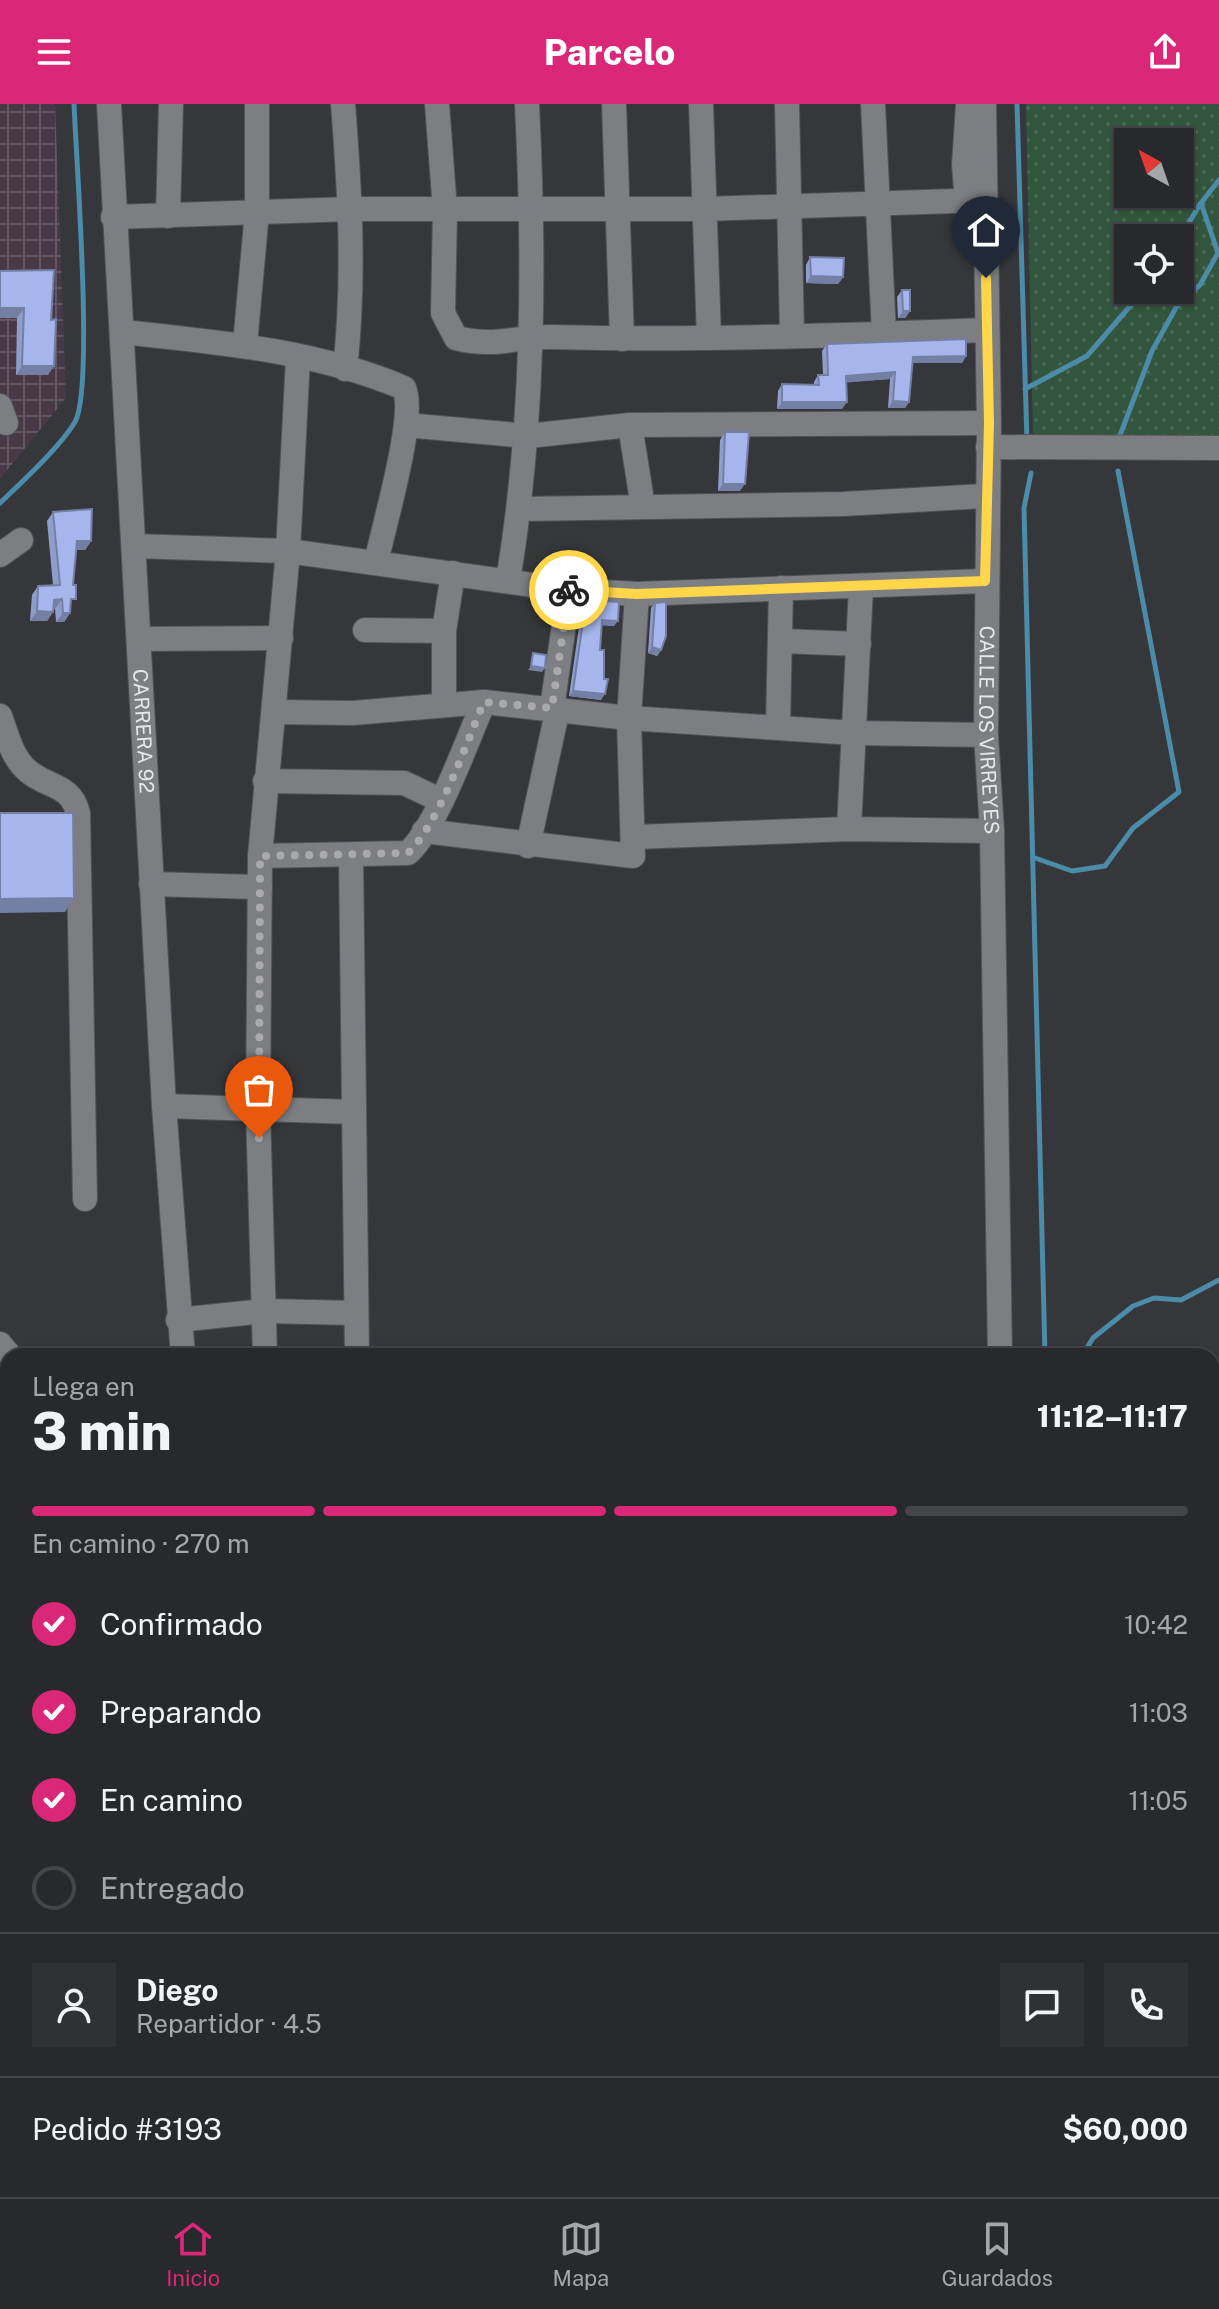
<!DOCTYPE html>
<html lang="es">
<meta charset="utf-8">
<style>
body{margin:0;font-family:"Public Sans",sans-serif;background:#303134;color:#f1f3f6;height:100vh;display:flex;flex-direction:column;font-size:30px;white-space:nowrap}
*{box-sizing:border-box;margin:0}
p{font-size:26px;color:#a5a6a9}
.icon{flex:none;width:44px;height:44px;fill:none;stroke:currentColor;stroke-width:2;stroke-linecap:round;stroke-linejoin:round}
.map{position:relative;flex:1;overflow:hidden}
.details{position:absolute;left:0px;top:1244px;width:1220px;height:850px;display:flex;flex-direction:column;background:#28292c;border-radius:24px 24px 0 0;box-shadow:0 2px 6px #0004,0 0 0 2px #444548}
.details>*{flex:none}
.needle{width:52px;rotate:320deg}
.fabs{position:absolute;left:1114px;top:24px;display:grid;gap:16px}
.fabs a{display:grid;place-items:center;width:80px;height:80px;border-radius:0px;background:#28292c;box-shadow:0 2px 6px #0004,0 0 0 2px #444548;font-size:40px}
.pin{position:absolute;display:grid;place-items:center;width:68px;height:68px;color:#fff;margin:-82px -34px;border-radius:50% 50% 50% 0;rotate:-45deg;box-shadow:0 0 8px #0007}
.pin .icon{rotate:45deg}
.courier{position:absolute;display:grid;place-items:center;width:80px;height:80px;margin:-40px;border:6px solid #ffd54a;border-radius:50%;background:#fff;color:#222;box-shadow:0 2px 10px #0007}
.headline em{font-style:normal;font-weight:800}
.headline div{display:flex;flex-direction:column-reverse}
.headline{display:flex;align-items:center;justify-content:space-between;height:136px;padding:0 32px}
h1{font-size:52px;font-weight:800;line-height:60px}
.bar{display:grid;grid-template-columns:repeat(4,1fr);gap:12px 8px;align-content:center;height:96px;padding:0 32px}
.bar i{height:10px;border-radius:6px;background:#444548}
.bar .on{background:#db2777}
.bar p{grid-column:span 4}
.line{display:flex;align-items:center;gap:20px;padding:0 32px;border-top:2px solid #444548}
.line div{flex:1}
.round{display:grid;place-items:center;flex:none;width:84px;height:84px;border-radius:0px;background:#303134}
ol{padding:0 32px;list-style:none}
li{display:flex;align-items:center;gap:24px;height:88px}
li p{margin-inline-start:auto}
li .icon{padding:8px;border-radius:50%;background:#db2777;color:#fff;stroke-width:4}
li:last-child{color:#a5a6a9}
li i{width:44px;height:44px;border:4px solid #444548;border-radius:50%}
header{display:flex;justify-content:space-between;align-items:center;height:104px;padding:0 32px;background:#db2777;color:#fff;font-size:36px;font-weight:800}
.menu{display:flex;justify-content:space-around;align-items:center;height:112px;border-top:2px solid #444548;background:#28292c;font-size:22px;color:#a5a6a9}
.menu a{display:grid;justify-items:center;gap:4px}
.menu .on{color:#db2777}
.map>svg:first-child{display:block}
.industrial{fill:url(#industrial-grid)}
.grass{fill:url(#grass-dots);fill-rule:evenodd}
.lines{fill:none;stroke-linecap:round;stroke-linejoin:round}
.stream{stroke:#4b8ca8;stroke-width:5}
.minor-casing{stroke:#525356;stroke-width:26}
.minor{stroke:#7c7e82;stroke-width:24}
.wall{fill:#8f9dcb}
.shaded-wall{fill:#747fa5}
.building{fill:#a6b6ec;stroke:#747fa5;stroke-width:2}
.done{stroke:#aaaaad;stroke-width:8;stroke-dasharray:0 14.4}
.route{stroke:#ffd54a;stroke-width:10}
.labels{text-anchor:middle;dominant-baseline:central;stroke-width:8;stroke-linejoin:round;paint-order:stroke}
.street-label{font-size:20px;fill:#e8e8eb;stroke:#2b2d31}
</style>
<header><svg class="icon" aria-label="menu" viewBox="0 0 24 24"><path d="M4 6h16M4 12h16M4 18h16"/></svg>Parcelo<svg class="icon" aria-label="share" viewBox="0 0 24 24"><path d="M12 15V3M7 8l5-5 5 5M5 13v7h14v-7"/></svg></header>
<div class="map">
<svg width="1219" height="2093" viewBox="0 0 1219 2093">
<defs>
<pattern id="industrial-grid" width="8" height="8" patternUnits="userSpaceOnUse" patternTransform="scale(2)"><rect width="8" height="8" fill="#473947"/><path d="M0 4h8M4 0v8" fill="none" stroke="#625662"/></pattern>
<pattern id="grass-dots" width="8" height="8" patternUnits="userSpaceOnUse" patternTransform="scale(2)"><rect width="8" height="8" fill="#32553e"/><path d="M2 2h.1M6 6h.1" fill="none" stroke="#506d5a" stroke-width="1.8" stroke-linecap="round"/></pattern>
</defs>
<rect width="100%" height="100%" fill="#36373b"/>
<g class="industrial">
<path d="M 0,0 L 55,0 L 66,294 L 0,375 Z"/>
<path d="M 0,1972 L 8,1975 L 8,2086 L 264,2086 L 280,2093 L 0,2093 Z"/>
</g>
<path class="grass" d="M 1026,0 L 1219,0 L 1219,335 L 1033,334 ZM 1128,38 L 1180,38 L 1180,90 L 1128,90 ZM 1128,134 L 1180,134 L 1180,186 L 1128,186 Z"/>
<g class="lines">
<g class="stream">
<path d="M 1017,0 L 1027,338"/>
<path d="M 1180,134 L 1200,100"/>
<path d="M 1025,285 L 1087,252 L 1144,186"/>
<path d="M 1119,334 L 1152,247 L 1178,200 L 1200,181 L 1218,149 L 1201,99 L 1219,76"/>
<path d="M 1031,369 L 1024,404 L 1045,1252"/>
<path d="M 0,399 C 22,378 59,344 75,318 C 94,285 76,53 74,0"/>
<path d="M 1035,754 L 1072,767 L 1105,762 L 1133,724 L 1179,688 L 1118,367"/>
<path d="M 1082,1252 L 1093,1234 L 1133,1202 L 1154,1194 L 1181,1196 L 1219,1176"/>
<path d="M 763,2093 L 765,2086"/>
</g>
<g class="minor-casing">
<g id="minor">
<path id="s1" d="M 109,0 L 164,1002 L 183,1252"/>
<path d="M 343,0 C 350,89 355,175 345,265"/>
<path d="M 437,0 L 445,106 L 443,209 L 456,234 C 497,244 515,232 553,233 C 696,237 844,231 987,226"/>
<path d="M 614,0 L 622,235"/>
<path d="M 701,0 L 709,234"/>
<path d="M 787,0 L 792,230"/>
<path d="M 873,0 L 884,230"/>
<path id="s2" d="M 984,0 L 989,319 L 986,631 L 992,727 L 1000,1252"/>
<path d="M 967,98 L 964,61 L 968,1"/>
<path d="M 168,112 L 171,0"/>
<path d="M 113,113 L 352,105 L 704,105 L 985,96"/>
<path d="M 122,228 C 217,238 314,246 404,284 C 417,311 383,424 376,459"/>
<path d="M 245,240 L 257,108 L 257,0"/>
<path d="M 0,302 L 6,319"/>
<path d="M 406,321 L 528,332 L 630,321 L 989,319"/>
<path d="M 630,321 L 643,403"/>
<path d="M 988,343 L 1219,344"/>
<path d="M 520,405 L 843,400 L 985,392"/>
<path d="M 134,442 L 288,447 L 569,486 L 637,490 L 985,477"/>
<path d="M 0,451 L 21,436"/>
<path d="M 508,477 C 534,319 535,160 527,0"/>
<path d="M 365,526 L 444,527"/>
<path d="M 139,535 L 281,534"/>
<path d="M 781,537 L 859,540"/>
<path d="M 444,600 L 444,527 L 453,469"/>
<path d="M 552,604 L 569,486"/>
<path d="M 274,608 L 353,609 L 484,598 L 629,614 L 854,629 L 986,631"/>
<path d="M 0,612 C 7,631 12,654 28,667 C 48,684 71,680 78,709 L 85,1095"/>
<path d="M 778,621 L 781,484"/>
<path d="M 265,677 L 404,679 L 440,696"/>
<path d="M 849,725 L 861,483"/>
<path d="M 424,727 L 633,752 L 629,614 L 637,490"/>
<path d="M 634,733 L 849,725 L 992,727"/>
<path d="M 528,742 L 558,604"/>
<path d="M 260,752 L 408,749 C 438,721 466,638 484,598"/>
<path d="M 351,752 L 357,1252"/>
<path d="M 151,780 L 260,783"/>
<path d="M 164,1002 L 354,1008"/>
<path d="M 178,1216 L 265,1207 L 356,1209"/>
<path d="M 0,1240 L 10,1252"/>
<path d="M 265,1252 L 258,1006 L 260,752 L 288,447 L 298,254"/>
<path d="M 0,1362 L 8,1377"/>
<path d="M 0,1949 L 8,1952"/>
<path d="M 329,2086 L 346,2093"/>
<path d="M 715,2086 L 721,2093"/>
<path d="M 1016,2086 L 1016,2093"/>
</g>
</g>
<use href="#minor" class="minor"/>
</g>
<g class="wall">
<path d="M 810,153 L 843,173 L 838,180 L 806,179 L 806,161 Z"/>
<path d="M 54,166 L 48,271 L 16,271 L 17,214 L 0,214 Z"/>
<path d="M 902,186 L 910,207 L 905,214 L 898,214 L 897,193 Z"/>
<path d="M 827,240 L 966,252 L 962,259 L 912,259 L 909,298 L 905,304 L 888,304 L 890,275 L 846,278 L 842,305 L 777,305 L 778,287 L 782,280 L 814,281 L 814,278 L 818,271 L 823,271 L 822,247 Z"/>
<path d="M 725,328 L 740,387 L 718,387 L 720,336 Z"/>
<path d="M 53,408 L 91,437 L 85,446 L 76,446 L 70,509 L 64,518 L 56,518 L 55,505 L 53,505 L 53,508 L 47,517 L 30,517 L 32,491 L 38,482 L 53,481 L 47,417 Z"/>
<path d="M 586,496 L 614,522 L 602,521 L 600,546 L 601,596 L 569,592 L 582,502 Z"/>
<path d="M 655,499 L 661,546 L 657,552 L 648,549 L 651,504 Z"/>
</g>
<g class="shaded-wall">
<path d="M 811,172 L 843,173 L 838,180 L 806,179 Z"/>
<path d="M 0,204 L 24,204 L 17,214 L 0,214 Z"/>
<path d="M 903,207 L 910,207 L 905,214 L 898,214 Z"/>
<path d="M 966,252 L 962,259 L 908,259 L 913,253 Z"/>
<path d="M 22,262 L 54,262 L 48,271 L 16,271 Z"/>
<path d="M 895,268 L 890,275 L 841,279 L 846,272 Z"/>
<path d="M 893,297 L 909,298 L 905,304 L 888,304 Z"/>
<path d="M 782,298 L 847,298 L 842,305 L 777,305 Z"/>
<path d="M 723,380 L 745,380 L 740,387 L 718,387 Z"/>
<path d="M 77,437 L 91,437 L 85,446 L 70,446 Z"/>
<path d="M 62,495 L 55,505 L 47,505 L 54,496 Z"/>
<path d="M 37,507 L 53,508 L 47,517 L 30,517 Z"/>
<path d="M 63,509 L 70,509 L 64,518 L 56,518 Z"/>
<path d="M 602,516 L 618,517 L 614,522 L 598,521 Z"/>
<path d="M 652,543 L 661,546 L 657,552 L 648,549 Z"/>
<path d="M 531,562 L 545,564 L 542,568 L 528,566 Z"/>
<path d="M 573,587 L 605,590 L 601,596 L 569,592 Z"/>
<path d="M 74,794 L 65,808 L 0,809 L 0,795 Z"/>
</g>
<g class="building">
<path d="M 810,153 L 844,154 L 843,173 L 811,172 Z"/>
<path d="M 54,166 L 51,216 L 56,215 L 54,262 L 22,262 L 24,204 L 0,204 L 0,167 Z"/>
<path d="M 902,186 L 910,186 L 910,207 L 903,207 Z"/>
<path d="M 966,235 L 966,252 L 913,253 L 909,298 L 893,297 L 895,268 L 846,272 L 847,298 L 782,298 L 782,280 L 819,281 L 818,271 L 828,271 L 827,240 Z"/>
<path d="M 725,328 L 749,328 L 745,380 L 723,380 Z"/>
<path d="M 92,405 L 91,437 L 77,437 L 73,481 L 76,481 L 76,495 L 71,495 L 70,509 L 63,509 L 62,495 L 54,496 L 53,508 L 37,507 L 38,482 L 60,481 L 53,408 Z"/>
<path d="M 586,496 L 619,498 L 618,517 L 602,516 L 600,546 L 604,546 L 604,575 L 608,575 L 605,590 L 573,587 Z"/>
<path d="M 666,498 L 666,532 L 661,546 L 652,543 L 655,499 Z"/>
<path d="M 533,549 L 546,551 L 545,564 L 531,562 Z"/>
<path d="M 0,709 L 73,709 L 74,794 L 0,795 Z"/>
</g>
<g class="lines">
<path class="done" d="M 259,1034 L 260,752 L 408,749 C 439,720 466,639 484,598 L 552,604 L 569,486"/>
<path class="route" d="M 569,486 L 637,490 L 985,477 L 989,319 L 986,174"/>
</g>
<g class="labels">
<g class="street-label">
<text stroke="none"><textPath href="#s1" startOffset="628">CARRERA 92</textPath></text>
<text stroke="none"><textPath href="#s2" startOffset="626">CALLE LOS VIRREYES</textPath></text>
</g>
</g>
</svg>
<div class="fabs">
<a><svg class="needle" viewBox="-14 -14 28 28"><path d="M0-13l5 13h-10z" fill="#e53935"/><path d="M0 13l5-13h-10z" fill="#a5a6a9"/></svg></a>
<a><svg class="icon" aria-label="locate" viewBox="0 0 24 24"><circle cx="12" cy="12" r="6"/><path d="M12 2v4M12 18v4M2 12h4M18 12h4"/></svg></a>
</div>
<div class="pin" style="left:259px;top:1034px;background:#ea580c"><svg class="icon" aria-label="bag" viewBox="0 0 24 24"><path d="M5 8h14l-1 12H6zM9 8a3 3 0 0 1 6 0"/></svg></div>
<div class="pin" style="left:986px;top:174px;background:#1f2937"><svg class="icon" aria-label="home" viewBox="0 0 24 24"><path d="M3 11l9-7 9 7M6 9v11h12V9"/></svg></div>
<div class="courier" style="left:569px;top:486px"><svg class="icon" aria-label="bike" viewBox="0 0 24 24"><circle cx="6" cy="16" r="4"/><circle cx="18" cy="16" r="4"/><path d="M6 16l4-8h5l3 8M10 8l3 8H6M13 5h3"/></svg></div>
<section class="details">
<div class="headline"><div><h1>3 min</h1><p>Llega en</p></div><em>11:12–11:17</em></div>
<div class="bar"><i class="on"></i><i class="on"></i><i class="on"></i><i></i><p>En camino · 270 m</p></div>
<ol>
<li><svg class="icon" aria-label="check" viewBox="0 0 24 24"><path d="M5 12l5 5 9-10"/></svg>Confirmado<p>10:42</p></li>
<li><svg class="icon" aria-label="check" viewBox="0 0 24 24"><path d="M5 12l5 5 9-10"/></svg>Preparando<p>11:03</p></li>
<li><svg class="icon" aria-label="check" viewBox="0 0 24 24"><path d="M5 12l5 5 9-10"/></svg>En camino<p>11:05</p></li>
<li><i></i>Entregado</li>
</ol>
<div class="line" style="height:144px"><a class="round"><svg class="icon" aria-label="person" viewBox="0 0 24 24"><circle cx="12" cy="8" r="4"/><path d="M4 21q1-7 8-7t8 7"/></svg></a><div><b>Diego</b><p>Repartidor · 4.5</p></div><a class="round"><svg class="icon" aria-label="chat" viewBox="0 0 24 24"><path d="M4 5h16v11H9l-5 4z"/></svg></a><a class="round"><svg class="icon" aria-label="phone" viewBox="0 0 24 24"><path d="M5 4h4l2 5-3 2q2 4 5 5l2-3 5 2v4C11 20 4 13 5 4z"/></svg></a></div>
<div class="line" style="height:104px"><div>Pedido #3193</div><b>$60,000</b></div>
</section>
</div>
<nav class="menu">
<a class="on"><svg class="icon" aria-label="home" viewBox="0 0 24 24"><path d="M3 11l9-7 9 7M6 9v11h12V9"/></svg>Inicio</a>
<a><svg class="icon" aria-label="map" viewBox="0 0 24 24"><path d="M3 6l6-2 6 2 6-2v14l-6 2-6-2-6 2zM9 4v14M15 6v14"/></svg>Mapa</a>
<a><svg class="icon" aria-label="saved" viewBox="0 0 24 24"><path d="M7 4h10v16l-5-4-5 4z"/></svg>Guardados</a>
</nav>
